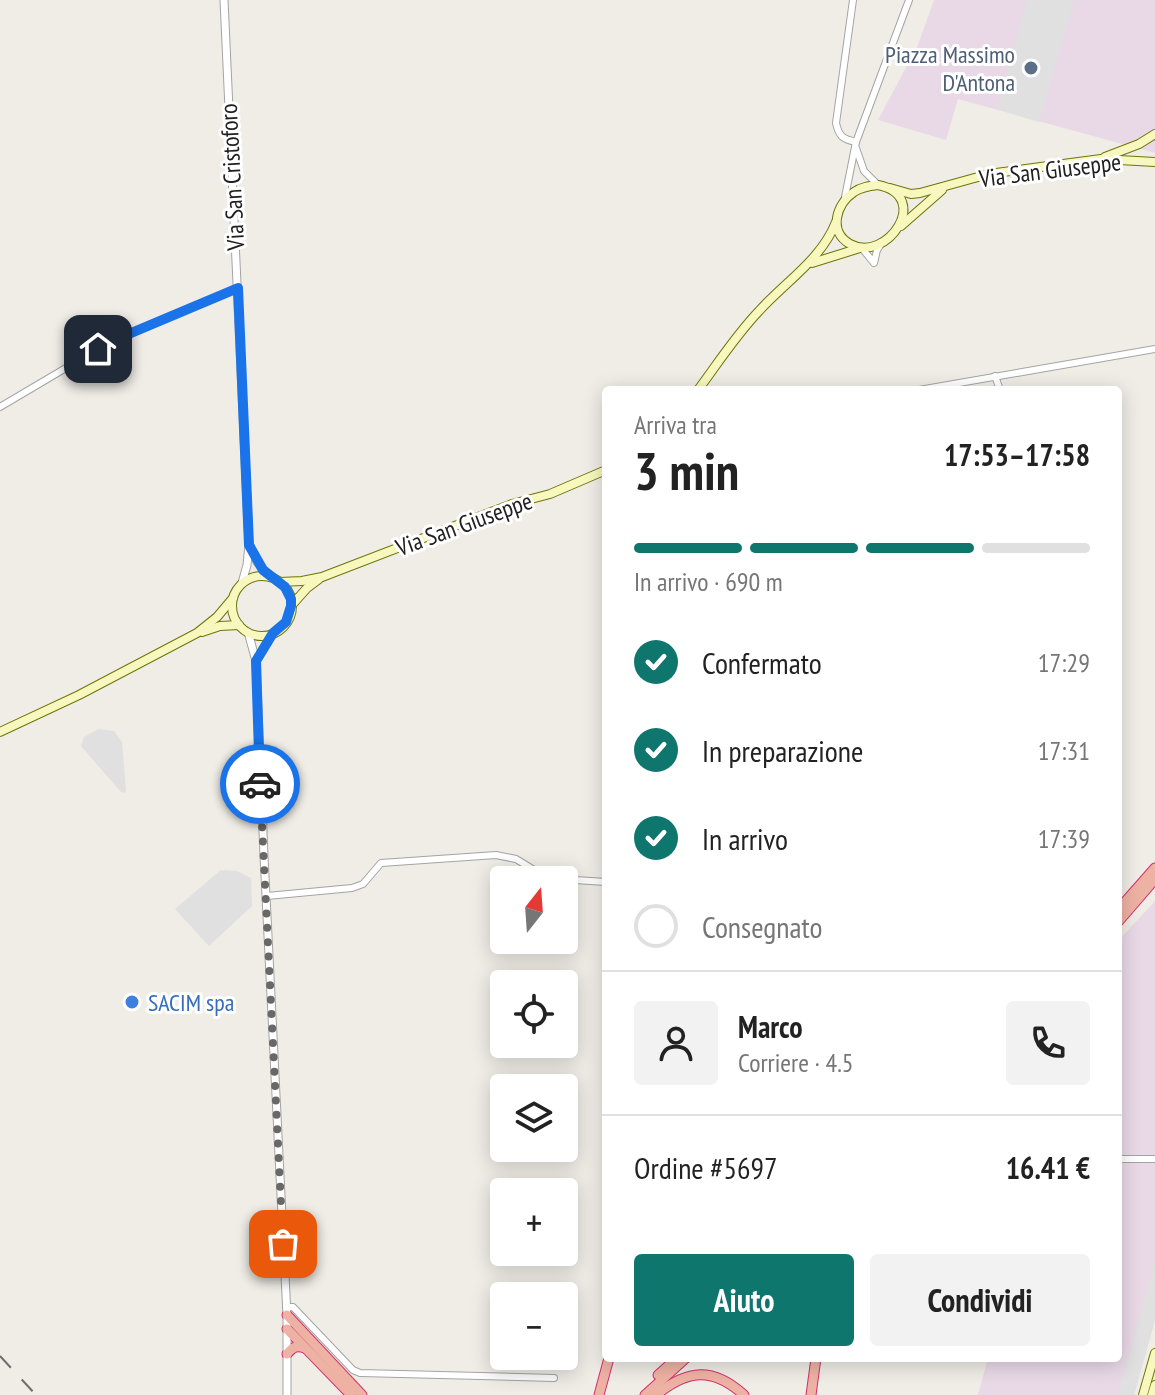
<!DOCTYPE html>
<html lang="it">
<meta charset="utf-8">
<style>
body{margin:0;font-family:"PT Sans Narrow",sans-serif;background:#f2f2f2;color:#222;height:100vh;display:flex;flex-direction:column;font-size:30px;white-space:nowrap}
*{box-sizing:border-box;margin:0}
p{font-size:26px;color:#767676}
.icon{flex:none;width:44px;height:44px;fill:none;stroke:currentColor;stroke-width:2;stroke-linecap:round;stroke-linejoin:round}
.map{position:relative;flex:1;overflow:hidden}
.drawer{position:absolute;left:602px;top:386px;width:520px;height:976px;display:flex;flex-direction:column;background:#fff;border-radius:8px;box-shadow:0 4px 20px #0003}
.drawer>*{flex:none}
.needle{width:52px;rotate:17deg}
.controls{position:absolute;left:490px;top:866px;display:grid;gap:16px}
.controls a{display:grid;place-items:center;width:88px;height:88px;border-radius:8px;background:#fff;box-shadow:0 4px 20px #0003;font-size:40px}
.pin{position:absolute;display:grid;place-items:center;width:68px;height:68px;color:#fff;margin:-34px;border-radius:16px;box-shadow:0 4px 12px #0006}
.courier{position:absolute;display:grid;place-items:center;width:80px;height:80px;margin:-40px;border:6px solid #1a73e8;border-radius:50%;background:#fff;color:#222;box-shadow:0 2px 10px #0007}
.summary em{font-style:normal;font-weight:600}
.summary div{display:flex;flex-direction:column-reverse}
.summary{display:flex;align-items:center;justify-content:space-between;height:136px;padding:0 32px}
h1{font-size:52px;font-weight:600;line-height:60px}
.bar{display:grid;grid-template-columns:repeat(4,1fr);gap:12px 8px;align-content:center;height:96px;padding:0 32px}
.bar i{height:10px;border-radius:6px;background:#e0e0e0}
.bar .active{background:#0f766e}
.bar p{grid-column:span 4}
.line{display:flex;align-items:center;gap:20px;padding:0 32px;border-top:2px solid #e0e0e0}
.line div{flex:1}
.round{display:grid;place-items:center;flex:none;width:84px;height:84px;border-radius:8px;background:#f2f2f2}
ol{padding:0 32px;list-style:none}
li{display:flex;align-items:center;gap:24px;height:88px}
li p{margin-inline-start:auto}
li .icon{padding:8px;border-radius:50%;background:#0f766e;color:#fff;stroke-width:4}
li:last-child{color:#767676}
li i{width:44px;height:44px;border:4px solid #e0e0e0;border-radius:50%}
.action{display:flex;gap:16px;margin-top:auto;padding:16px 32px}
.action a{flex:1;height:92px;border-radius:8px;background:#0f766e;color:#fff;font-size:32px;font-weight:600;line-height:92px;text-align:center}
.action a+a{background:#f2f2f2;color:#222}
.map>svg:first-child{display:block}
.industrial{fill:#e9d9e7}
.parking{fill:#e0e0e0}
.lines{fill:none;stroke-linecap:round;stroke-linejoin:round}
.minor-casing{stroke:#a4a4a4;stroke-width:8}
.tertiary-casing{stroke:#a4a4a4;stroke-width:9}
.secondary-casing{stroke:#6d750a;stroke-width:10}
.trunk-casing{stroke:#d42f6e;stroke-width:11}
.minor{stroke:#fff;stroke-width:6}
.tertiary{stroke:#fff;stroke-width:7}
.secondary{stroke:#f7f7be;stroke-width:8}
.trunk{stroke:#eeb2a4;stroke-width:9}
.rail{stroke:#6e6e6e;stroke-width:2;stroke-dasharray:16 16;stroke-linecap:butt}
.done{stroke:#696866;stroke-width:8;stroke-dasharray:0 14.4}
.route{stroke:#1a73e8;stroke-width:10}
.service-dot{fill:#5c6f8a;stroke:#fff;stroke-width:3}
.shop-dot{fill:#3f7fe0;stroke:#fff;stroke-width:3}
.labels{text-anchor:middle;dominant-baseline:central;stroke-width:6;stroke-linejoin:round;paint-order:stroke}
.service-label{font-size:24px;fill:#4e5e75;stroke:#fff;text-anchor:end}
.street-label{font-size:24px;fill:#202020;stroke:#fff}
.shop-label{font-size:24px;fill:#366cbe;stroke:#fff;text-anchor:start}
</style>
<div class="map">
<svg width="1155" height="1395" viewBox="0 0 1155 1395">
<rect width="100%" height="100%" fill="#f0ede7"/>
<g class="industrial">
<path d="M 934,0 L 1155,0 L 1155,153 L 958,99 L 946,140 L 878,120 L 918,45 Z"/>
<path d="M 1155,901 L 1155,1319 L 1134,1395 L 978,1395 L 988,1358 L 1118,1358 L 1118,941 Z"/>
</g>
<g class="parking">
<path d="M 1027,0 L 1074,0 L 1039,122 L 997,109 Z"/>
<path d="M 98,729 L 114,731 L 122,742 L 126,791 L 124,793 L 121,792 L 81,746 L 84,737 Z"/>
<path d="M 221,870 L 237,871 L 251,878 L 252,906 L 209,946 L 175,909 Z"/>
<path d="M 1155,1260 L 1155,1320 L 1134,1395 L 1118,1395 Z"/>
</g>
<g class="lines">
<g class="minor-casing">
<g id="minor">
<path d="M 853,0 L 836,123 C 839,137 843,139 856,142"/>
<path d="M 856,148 L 864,171 L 878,185"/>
<path d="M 845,197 L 856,142 L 909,0"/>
<path d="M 861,247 L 874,263 L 877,250 L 881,244"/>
<path d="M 995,376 L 1000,390"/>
<path d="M 919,390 L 1155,349"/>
<path d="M 0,407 L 98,349 L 124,336 L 238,288"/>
<path d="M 267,896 L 352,888 L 363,884 L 381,863 L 496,855 L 516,859 L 534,870 L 559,879 L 606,882"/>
<path d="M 1118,1159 L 1155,1159"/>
<path d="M 286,1307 L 293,1307 L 353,1370 L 360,1373 L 554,1378"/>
</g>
</g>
<g class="tertiary-casing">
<g id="tertiary">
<path d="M 224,0 L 249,545 L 247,565 L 242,583"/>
<path d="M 250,546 L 257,562 L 270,577"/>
<path d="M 248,632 L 256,661 L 264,856 L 287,1315 L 287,1395"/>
<path d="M 256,661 L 273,633"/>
</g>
</g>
<g class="secondary-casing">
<g id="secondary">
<path d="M 1105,157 L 1139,144 L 1155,134"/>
<path d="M 878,185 C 933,196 887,264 850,244 C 828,232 836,204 854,192 C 861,187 869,186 878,185 Z"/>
<path d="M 890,188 L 911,194 L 920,193 L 989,174 L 1048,166 L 1101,159 L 1155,162"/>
<path d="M 901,226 L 942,190"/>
<path d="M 812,263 L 860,248"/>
<path d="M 698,390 C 718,363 736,335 759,311 C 785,282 821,260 836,222"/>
<circle cx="262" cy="606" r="30"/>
<path d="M 280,582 L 302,581 L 322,577 L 512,504 L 550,494 L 606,470"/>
<path d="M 291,606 L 307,588 L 319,579"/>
<path d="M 202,632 L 220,626 L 239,625"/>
<path d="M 0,732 L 79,695 L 197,633 L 217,617 L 233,598"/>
<path d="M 1143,1395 L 1155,1353"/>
<path d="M 1152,1395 L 1155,1385"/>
</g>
</g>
<g class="trunk-casing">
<g id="trunk">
<path d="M 1118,910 L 1155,868"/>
<path d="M 1118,922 L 1155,879"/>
<path d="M 287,1315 L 362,1395"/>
<path d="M 287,1329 L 351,1395"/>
<path d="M 287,1354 C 293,1347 296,1345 305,1348"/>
<path d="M 658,1375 L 677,1358"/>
<path d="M 599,1395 L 609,1358"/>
<path d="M 645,1395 L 686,1358"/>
<path d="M 656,1395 C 688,1369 713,1367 744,1395"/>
<path d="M 811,1395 L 816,1358"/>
</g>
</g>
<use href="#minor" class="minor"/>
<use href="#tertiary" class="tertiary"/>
<use href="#secondary" class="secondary"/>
<use href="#trunk" class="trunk"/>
<path class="rail" d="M 0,1356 L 36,1395"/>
</g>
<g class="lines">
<path class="done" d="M 260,784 L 283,1244"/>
<path class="route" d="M 98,349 L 124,336 L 238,288 L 249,545 L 263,570 L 285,587 L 291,599 L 291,606 L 286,622 L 273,633 L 256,661 L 260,784"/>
</g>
<circle class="service-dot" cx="1031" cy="68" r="8"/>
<circle class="shop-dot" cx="132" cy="1002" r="8"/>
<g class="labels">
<g class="service-label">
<text x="1015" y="54">Piazza Massimo<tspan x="1015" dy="28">D'Antona</tspan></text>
</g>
<g class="street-label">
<text transform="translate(1050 170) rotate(-7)">Via San Giuseppe</text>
<text transform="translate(232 177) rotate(-93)">Via San Cristoforo</text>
<text transform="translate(464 524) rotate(-20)">Via San Giuseppe</text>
</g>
<g class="shop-label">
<text x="148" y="1002">SACIM spa</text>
</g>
</g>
</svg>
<div class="controls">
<a><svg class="needle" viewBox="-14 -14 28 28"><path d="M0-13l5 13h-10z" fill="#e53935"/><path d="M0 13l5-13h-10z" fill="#767676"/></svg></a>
<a><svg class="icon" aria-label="locate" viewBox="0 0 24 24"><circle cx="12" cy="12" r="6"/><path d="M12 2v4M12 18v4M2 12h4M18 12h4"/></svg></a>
<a><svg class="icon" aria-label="layers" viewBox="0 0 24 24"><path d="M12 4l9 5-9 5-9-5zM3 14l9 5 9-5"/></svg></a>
<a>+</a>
<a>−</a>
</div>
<div class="pin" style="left:283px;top:1244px;background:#ea580c"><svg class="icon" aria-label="bag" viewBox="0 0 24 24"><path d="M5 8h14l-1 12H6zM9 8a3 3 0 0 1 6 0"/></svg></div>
<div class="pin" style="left:98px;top:349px;background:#1f2937"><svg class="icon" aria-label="home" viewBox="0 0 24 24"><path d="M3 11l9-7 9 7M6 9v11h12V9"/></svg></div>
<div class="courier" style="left:260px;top:784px"><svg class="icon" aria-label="car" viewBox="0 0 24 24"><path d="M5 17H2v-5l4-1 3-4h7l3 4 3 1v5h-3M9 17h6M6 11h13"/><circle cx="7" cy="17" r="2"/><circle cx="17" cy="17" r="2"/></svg></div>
<section class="drawer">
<div class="summary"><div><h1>3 min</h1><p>Arriva tra</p></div><em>17:53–17:58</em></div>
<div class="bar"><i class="active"></i><i class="active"></i><i class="active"></i><i></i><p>In arrivo · 690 m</p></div>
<ol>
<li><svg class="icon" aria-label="check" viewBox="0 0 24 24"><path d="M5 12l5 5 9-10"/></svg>Confermato<p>17:29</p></li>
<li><svg class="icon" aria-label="check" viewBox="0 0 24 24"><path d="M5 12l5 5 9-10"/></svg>In preparazione<p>17:31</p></li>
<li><svg class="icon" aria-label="check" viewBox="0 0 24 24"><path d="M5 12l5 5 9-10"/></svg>In arrivo<p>17:39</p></li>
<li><i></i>Consegnato</li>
</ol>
<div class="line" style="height:144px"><a class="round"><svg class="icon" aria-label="person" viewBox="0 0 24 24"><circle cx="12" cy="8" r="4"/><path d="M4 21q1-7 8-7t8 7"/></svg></a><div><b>Marco</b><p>Corriere · 4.5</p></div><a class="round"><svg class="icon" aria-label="phone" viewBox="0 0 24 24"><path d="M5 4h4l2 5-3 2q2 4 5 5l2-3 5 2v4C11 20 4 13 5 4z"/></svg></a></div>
<div class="line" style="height:104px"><div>Ordine #5697</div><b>16.41 €</b></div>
<div class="action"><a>Aiuto</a><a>Condividi</a></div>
</section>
</div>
